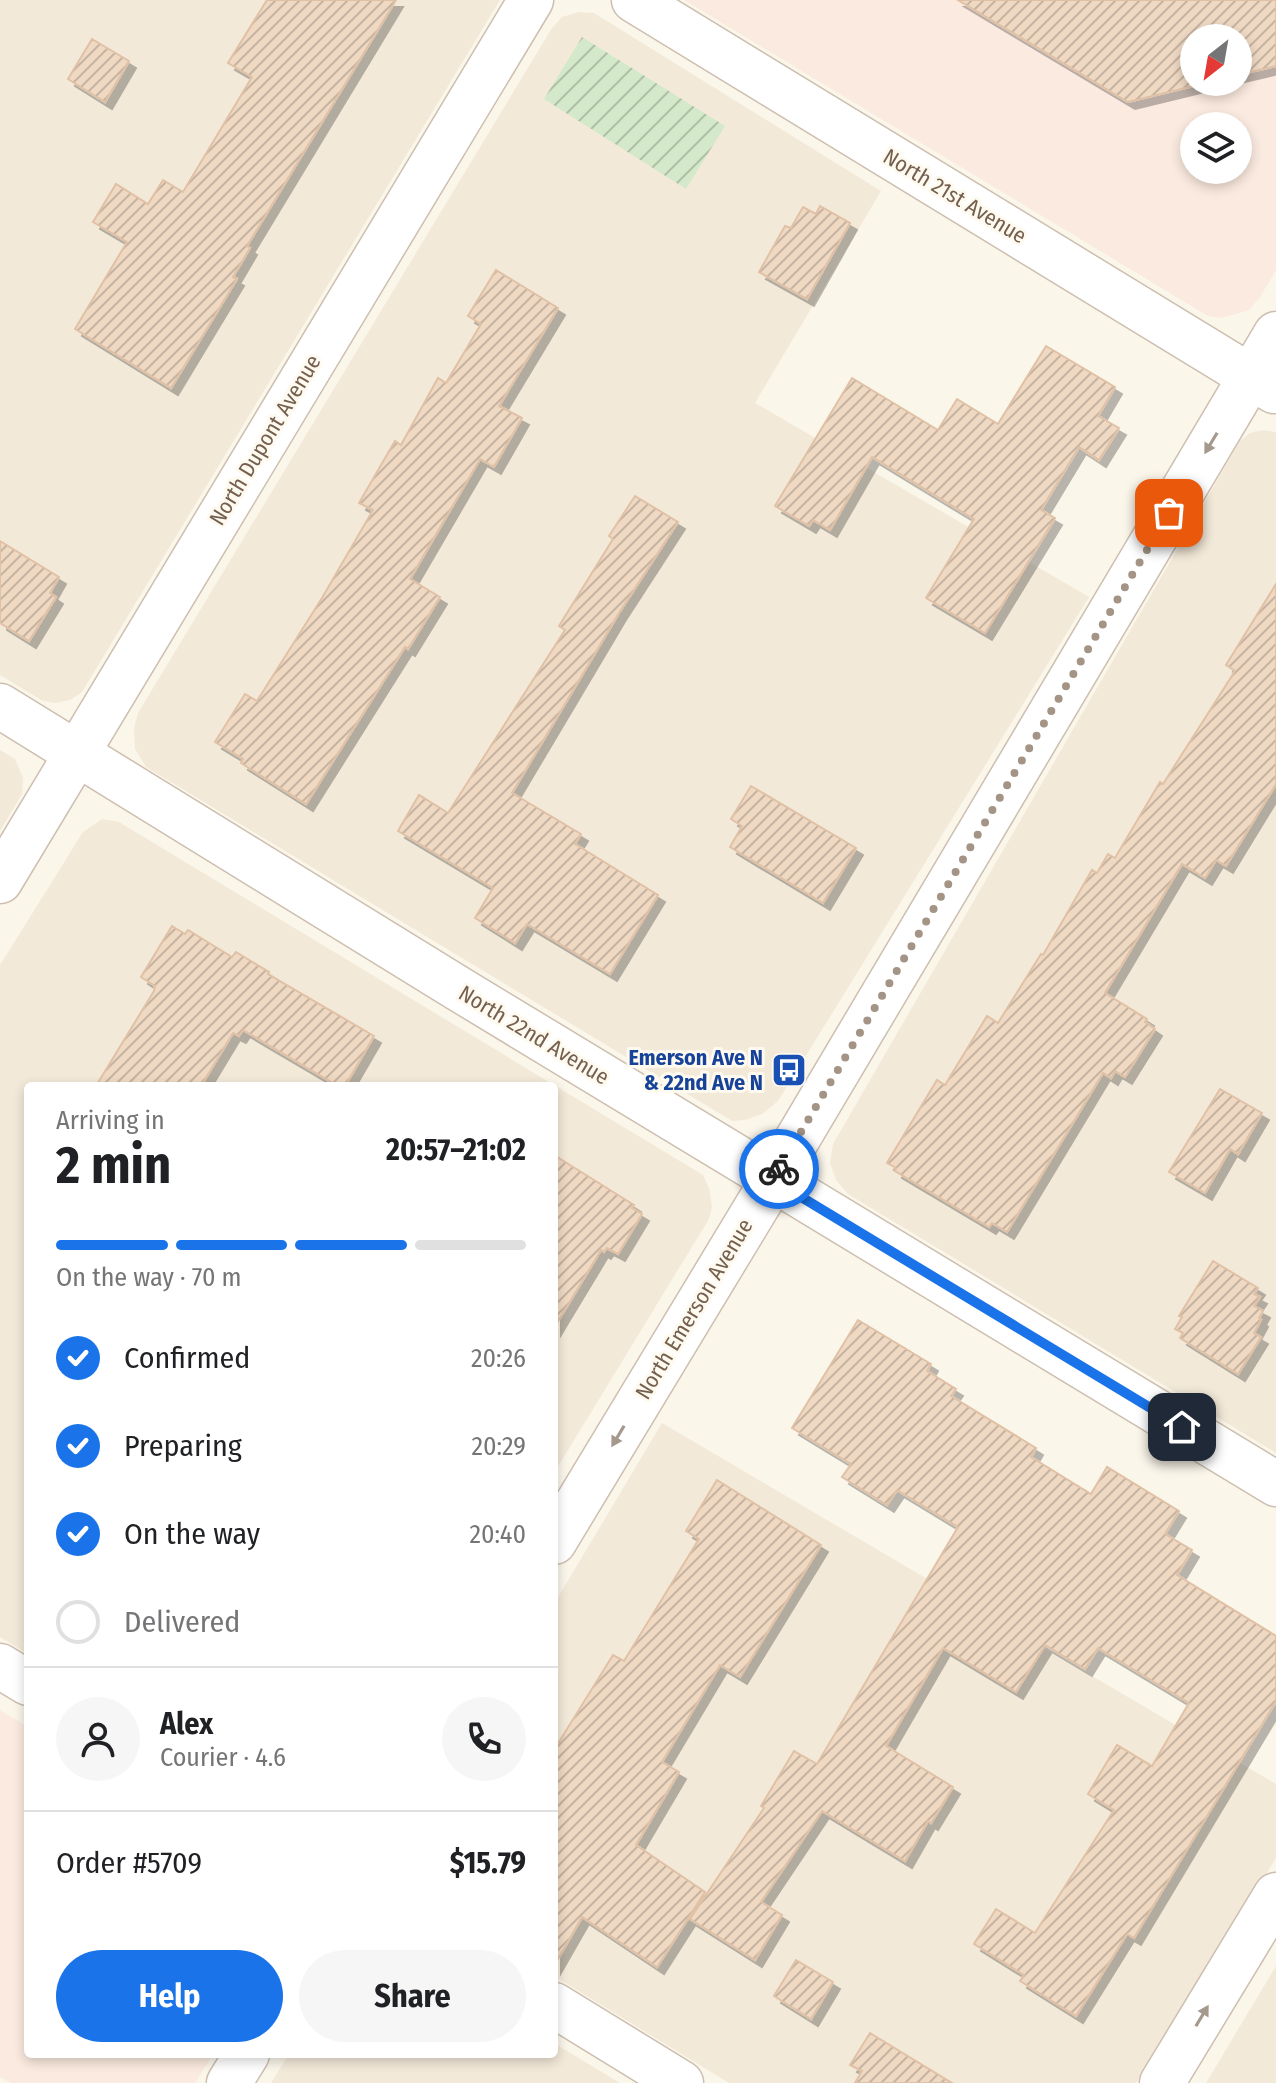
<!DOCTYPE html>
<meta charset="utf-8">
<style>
body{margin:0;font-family:"Fira Sans Condensed",sans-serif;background:#f6f6f6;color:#202124;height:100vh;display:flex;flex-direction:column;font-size:30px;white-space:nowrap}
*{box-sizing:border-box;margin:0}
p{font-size:26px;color:#757577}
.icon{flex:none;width:44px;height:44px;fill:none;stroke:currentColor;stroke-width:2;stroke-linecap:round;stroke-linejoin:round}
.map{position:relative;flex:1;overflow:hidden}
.drawer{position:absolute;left:24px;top:1082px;width:534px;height:976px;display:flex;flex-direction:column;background:#fff;border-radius:8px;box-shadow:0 4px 12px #0003}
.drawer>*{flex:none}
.needle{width:52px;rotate:211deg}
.fabs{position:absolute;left:1180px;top:24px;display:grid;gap:16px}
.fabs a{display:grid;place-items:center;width:72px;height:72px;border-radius:50%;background:#fff;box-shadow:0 4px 12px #0003;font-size:40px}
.pin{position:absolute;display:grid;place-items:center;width:68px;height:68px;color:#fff;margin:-34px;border-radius:16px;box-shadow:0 4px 12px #0006}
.courier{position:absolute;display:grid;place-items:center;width:80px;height:80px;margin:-40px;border:6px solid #1a73e8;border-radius:50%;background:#fff;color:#222;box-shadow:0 2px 10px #0007}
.summary em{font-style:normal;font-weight:700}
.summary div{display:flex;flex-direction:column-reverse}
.summary{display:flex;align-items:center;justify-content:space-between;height:136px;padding:0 32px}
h1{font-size:52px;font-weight:700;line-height:60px}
.bar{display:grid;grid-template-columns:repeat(4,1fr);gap:12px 8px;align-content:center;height:96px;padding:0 32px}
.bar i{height:10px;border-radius:6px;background:#e0e0e0}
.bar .on{background:#1a73e8}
.bar p{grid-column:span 4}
.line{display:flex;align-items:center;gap:20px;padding:0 32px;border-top:2px solid #e0e0e0}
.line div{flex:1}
.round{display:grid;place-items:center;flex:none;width:84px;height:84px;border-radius:42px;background:#f6f6f6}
ol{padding:0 32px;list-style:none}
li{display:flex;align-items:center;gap:24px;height:88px}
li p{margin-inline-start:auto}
li .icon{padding:8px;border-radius:50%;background:#1a73e8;color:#fff;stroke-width:4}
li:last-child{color:#757577}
li i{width:44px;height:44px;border:4px solid #e0e0e0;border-radius:50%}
.cta{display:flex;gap:16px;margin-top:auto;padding:16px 32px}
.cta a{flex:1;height:92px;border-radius:48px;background:#1a73e8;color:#fff;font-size:32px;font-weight:700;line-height:92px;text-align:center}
.cta a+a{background:#f6f6f6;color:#202124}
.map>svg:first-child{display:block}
.residential{fill:#f3e9d9}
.commercial{fill:#fbeadf;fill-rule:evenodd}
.garden{fill:url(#garden-furrows)}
.building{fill:url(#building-hatch);stroke:#e1c1a5;stroke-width:2;filter:url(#shadow)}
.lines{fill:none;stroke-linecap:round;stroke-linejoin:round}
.minor-casing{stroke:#cdbfb0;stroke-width:47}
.minor{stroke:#fff;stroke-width:44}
.oneway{fill:#a5988d}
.done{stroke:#a49485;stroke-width:8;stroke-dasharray:0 14.4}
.route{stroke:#1a73e8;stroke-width:10}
.labels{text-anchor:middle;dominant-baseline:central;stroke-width:6;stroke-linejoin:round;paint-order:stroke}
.street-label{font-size:22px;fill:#75604f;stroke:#fefaf0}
.transit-label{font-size:22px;font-weight:bold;fill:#164399;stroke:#fefaf0;text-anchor:end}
</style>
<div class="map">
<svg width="1276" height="2083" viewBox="0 0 1276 2083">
<defs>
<pattern id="garden-furrows" width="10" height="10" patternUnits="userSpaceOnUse" patternTransform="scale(2)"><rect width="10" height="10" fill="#d3e9c9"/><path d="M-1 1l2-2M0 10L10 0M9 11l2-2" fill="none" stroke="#b0c0a6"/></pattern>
<pattern id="building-hatch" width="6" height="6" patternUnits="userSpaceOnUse" patternTransform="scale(2)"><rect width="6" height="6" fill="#efd9c3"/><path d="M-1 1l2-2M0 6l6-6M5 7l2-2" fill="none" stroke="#c6b3a1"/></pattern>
<filter id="shadow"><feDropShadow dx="7" dy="7" stdDeviation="0" flood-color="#0004"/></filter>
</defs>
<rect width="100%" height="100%" fill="#fbf6ea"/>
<g class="residential">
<path d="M 0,0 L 500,0 L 82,692 L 70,700 L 55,703 L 41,700 L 0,675 Z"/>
<path d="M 579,12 L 594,13 L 881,191 L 755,403 L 1089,597 L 778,1101 L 762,1114 L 745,1120 L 732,1121 L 146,767 L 135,749 L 134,728 L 138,713 L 552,28 L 562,17 Z"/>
<path d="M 1262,430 L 1276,432 L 1276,1453 L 848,1194 L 836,1180 L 830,1163 L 833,1144 L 1240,441 L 1250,433 Z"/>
<path d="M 0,750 L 15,759 L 23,778 L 22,794 L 0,831 Z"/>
<path d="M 102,819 L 119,822 L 703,1175 L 709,1188 L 712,1206 L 709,1219 L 554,1473 L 554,1086 L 28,1086 L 28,1654 L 0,1637 L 0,965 L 83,832 Z"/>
<path d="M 662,1423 L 1276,1784 L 1276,1858 L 1136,2083 L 729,2083 L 554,1976 L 554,1604 Z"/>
<path d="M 1276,1966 L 1276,2083 L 1206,2083 Z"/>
<path d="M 554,2043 L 620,2083 L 271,2083 L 289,2054 L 554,2054 Z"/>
</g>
<g class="commercial">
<path d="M 684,0 L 1276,0 L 1276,270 L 1260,297 L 1249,310 L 1222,318 L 1208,316 ZM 1194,38 L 1238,38 L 1238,82 L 1194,82 ZM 1194,126 L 1238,126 L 1238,170 L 1194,170 Z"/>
<path d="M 0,1710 L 28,1727 L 28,2054 L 213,2054 L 195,2083 L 11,2083 L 0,2077 Z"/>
</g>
<path class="garden" d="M 582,37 L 725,126 L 686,189 L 544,99 Z"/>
<g class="building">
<path d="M 267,0 L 396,0 L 247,246 L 250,248 L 233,277 L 237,279 L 171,388 L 75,329 L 127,242 L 93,222 L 116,184 L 148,204 L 163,180 L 183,192 L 252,77 L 228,63 Z"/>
<path d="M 958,0 L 1276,0 L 1276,66 L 1238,75 L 1238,38 L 1194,38 L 1194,82 L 1210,82 L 1128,102 Z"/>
<path d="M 92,39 L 129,61 L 105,102 L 68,79 Z"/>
<path d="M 820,206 L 850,223 L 807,299 L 759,272 L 785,226 L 791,228 L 803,207 L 816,214 Z"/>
<path d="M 496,270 L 558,308 L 499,406 L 522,418 L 494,467 L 480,459 L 410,579 L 440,597 L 408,649 L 405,647 L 306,804 L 241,763 L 243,759 L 215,742 L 245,694 L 257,701 L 322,598 L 373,510 L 359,503 L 395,441 L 401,445 L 438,378 L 446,383 L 481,324 L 468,316 Z"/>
<path d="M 1046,346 L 1115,387 L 1098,416 L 1119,428 L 1099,460 L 1079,447 L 1041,510 L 1055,518 L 985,633 L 926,598 L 974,519 L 872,457 L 830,530 L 813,520 L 809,526 L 775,506 L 852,378 L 938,430 L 957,399 L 998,424 Z"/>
<path d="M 635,496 L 678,522 L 619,613 L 512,793 L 581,834 L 575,844 L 658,895 L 610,974 L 527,924 L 515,943 L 475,918 L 493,888 L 398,831 L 419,795 L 448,813 L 565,630 L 559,626 L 613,539 L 609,536 Z"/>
<path d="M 0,541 L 59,577 L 50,593 L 56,597 L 29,641 L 0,623 Z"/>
<path d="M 1276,584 L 1276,784 L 1226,866 L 1216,860 L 1205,878 L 1182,864 L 1105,993 L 1147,1019 L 1145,1022 L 1155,1029 L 1125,1077 L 1115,1071 L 1111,1078 L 1103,1073 L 1007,1232 L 992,1223 L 989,1227 L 895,1171 L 896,1168 L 887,1163 L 937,1080 L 945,1085 L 987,1016 L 998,1023 L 1041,954 L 1043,955 L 1092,870 L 1097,873 L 1108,854 L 1115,858 L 1160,782 L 1163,784 L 1235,671 L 1226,665 Z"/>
<path d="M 751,786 L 856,848 L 823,903 L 730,847 L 742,826 L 731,819 Z"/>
<path d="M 172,926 L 185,934 L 188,930 L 232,957 L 236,952 L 269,972 L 268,974 L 374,1036 L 345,1086 L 338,1086 L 243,1030 L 239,1036 L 233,1033 L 201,1086 L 96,1086 L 154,991 L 155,986 L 141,977 Z"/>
<path d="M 1220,1089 L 1262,1113 L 1238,1154 L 1230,1149 L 1205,1193 L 1169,1172 Z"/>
<path d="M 554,1155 L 634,1205 L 632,1208 L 642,1214 L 618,1254 L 607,1248 L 604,1252 L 601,1250 L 554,1328 Z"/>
<path d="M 1213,1261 L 1258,1288 L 1254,1294 L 1260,1297 L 1254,1306 L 1263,1311 L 1259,1318 L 1261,1320 L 1254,1333 L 1261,1337 L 1238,1374 L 1180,1338 L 1183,1333 L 1175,1329 L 1182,1317 L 1179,1316 Z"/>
<path d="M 858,1320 L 931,1364 L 927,1371 L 956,1389 L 951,1396 L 1036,1448 L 1031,1457 L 1091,1494 L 1107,1467 L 1179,1511 L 1165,1534 L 1192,1550 L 1177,1575 L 1276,1636 L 1276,1701 L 1134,1938 L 1127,1934 L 1076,2016 L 1020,1981 L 1024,1975 L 974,1944 L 996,1909 L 1035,1933 L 1114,1810 L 1088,1794 L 1117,1745 L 1152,1766 L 1189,1703 L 1098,1648 L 1085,1669 L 1045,1645 L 1016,1692 L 943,1648 L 886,1746 L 953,1787 L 931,1823 L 928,1821 L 905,1861 L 822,1811 L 761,1902 L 782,1915 L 755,1960 L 690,1919 L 764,1808 L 761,1806 L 794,1751 L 817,1764 L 958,1527 L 897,1490 L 887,1505 L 842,1477 L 851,1464 L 792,1428 Z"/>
<path d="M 717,1480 L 821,1545 L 740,1677 L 720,1665 L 662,1762 L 679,1772 L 636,1845 L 705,1892 L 657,1967 L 582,1917 L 554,1966 L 554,1750 L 613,1655 L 624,1661 L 699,1539 L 686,1531 Z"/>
<path d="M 796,1960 L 833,1982 L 811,2019 L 774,1996 Z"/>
<path d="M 870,2033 L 952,2083 L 855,2083 L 862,2071 L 850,2065 Z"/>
</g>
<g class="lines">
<g class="minor-casing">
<g id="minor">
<path d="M 634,0 L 1274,391"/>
<path d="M 0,706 L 459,989 L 1276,1484"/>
<path d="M 0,881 L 531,0"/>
<path d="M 554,1542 L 773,1180 L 1276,334"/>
<path d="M 0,1666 L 28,1683"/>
<path d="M 554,2005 L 681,2083"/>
<path d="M 229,2083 L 247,2054"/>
<path d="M 1162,2083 L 1276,1895"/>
</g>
</g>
<use href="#minor" class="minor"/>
</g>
<defs><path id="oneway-solid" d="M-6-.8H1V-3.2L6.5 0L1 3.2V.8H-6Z" transform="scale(2)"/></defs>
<g class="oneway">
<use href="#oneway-solid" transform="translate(1211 443) rotate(121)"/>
<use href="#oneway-solid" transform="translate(618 1436) rotate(121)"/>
<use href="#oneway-solid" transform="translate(1202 2016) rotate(-59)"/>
</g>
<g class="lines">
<path class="done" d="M 779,1169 L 1169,513"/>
<path class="route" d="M 779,1169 L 773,1180 L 1182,1427"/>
</g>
<defs>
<g id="bus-square" transform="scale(1.8)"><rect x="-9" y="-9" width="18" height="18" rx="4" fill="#1a4fb4" stroke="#fefaf0"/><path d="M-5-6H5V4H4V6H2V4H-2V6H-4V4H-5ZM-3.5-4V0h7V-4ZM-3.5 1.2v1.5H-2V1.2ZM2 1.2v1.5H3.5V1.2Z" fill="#fff"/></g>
</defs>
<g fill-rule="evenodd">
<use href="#bus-square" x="789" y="1070"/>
</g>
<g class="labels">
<g class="street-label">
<text transform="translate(955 196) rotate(31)">North 21st Avenue</text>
<text transform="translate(265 440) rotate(-59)">North Dupont Avenue</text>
<text transform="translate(534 1035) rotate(31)">North 22nd Avenue</text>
<text transform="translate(694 1309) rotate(-59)">North Emerson Avenue</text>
</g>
<g class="transit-label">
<text x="763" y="1057">Emerson Ave N<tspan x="763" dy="25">&amp; 22nd Ave N</tspan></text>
</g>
</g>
</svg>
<div class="fabs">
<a><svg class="needle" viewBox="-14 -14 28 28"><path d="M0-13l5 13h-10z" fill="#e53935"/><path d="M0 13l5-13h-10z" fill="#757577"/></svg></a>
<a><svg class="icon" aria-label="layers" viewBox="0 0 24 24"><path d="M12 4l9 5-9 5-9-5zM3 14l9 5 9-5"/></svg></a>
</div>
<div class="pin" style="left:1169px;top:513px;background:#ea580c"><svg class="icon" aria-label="bag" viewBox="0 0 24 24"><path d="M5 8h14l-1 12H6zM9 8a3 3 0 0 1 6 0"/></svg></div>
<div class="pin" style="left:1182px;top:1427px;background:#1f2937"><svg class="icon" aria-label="home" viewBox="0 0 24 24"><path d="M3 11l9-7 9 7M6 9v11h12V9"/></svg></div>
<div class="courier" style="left:779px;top:1169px"><svg class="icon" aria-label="bike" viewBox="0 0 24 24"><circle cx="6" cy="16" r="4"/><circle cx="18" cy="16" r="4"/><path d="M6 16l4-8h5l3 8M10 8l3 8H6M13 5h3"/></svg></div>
<section class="drawer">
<div class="summary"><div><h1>2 min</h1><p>Arriving in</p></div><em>20:57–21:02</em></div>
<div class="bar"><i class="on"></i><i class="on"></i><i class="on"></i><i></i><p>On the way · 70 m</p></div>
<ol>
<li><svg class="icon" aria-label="check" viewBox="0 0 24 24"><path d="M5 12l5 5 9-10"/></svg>Confirmed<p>20:26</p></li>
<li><svg class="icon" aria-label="check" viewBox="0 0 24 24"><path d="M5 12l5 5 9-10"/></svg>Preparing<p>20:29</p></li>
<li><svg class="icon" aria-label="check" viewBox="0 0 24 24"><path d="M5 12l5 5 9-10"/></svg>On the way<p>20:40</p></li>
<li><i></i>Delivered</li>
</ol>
<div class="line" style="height:144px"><a class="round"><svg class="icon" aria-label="person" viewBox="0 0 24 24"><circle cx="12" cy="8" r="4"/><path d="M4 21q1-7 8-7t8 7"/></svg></a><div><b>Alex</b><p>Courier · 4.6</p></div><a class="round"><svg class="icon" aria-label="phone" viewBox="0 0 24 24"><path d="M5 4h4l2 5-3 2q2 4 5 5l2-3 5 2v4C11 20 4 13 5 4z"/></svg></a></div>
<div class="line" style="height:104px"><div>Order #5709</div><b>$15.79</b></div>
<div class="cta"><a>Help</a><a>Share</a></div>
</section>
</div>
